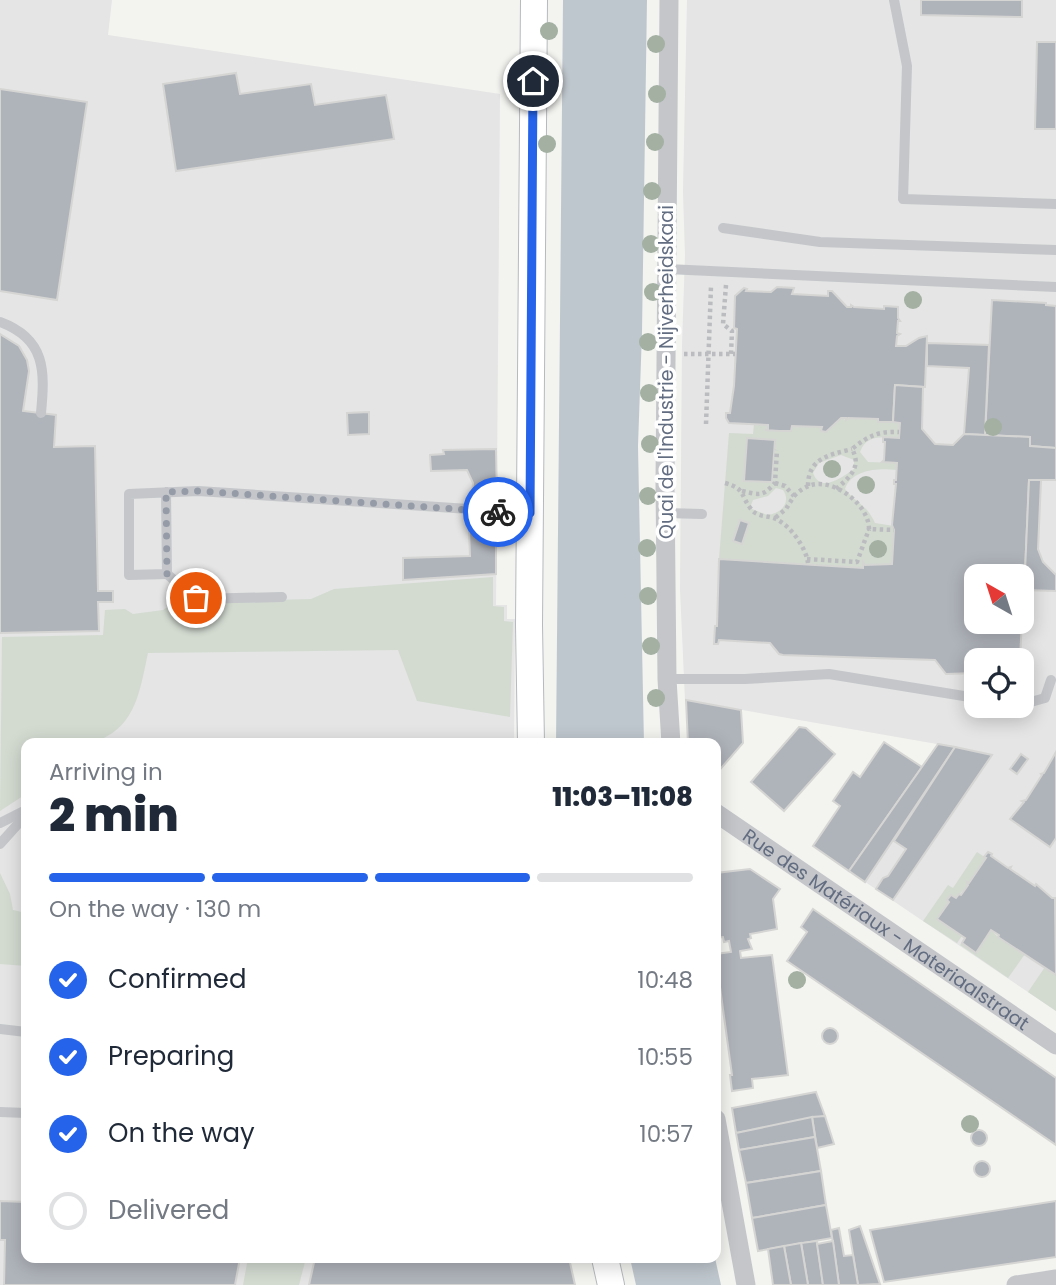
<!DOCTYPE html>
<meta charset="utf-8">
<style>
body{margin:0;font-family:Poppins,sans-serif;background:#f2f2f3;color:#1f2937;height:100vh;display:flex;flex-direction:column;font-size:26px;white-space:nowrap}
*{box-sizing:border-box;margin:0}
p{font-size:23px;color:#747a83}
.icon{flex:none;width:38px;height:38px;fill:none;stroke:currentColor;stroke-width:2;stroke-linecap:round;stroke-linejoin:round}
.map{position:relative;flex:1;overflow:hidden}
.sheet{position:absolute;left:21px;top:738px;width:700px;height:525px;display:flex;flex-direction:column;background:#fff;border-radius:14px;box-shadow:0 4px 18px #0003}
.sheet>*{flex:none}
.needle{width:46px;rotate:321deg}
.tools{position:absolute;left:964px;top:564px;display:grid;gap:14px}
.tools a{display:grid;place-items:center;width:70px;height:70px;border-radius:14px;background:#fff;box-shadow:0 4px 18px #0003;font-size:35px}
.pin{position:absolute;display:grid;place-items:center;width:60px;height:60px;color:#fff;margin:-30px;border:4px solid #fff;border-radius:50%;box-shadow:0 2px 7px #0007}
.courier{position:absolute;display:grid;place-items:center;width:70px;height:70px;margin:-35px;border:5px solid #2563eb;border-radius:50%;background:#fff;color:#222;box-shadow:0 2px 9px #0007}
.headline em{font-style:normal;font-weight:800}
.headline div{display:flex;flex-direction:column-reverse}
.headline{display:flex;align-items:center;justify-content:space-between;height:119px;padding:0 28px}
h1{font-size:46px;font-weight:800;line-height:52px}
.bar{display:grid;grid-template-columns:repeat(4,1fr);gap:10px 7px;align-content:center;height:84px;padding:0 28px}
.bar i{height:9px;border-radius:5px;background:#e0e1e3}
.bar .active{background:#2563eb}
.bar p{grid-column:span 4}
ol{padding:0 28px;list-style:none}
li{display:flex;align-items:center;gap:21px;height:77px}
li p{margin-inline-start:auto}
li .icon{padding:7px;border-radius:50%;background:#2563eb;color:#fff;stroke-width:4}
li:last-child{color:#747a83}
li i{width:38px;height:38px;border:4px solid #e0e1e3;border-radius:50%}
.map>svg:first-child{display:block}
.built{fill:#e4e5e4;fill-rule:evenodd}
.green{fill:#d3dbd1;fill-rule:evenodd}
.water{fill:#bfc7ce}
.building{fill:#afb3ba;stroke:#d5d5d3;stroke-width:2;fill-rule:evenodd}
.lines{fill:none;stroke-linecap:round;stroke-linejoin:round}
.secondary-casing{stroke:#b6b9be;stroke-width:28}
.path{stroke:#bbbcbf;stroke-width:4.5;stroke-dasharray:3.5 3.5;stroke-linecap:butt}
.lane{stroke:#c4c6ca;stroke-width:10}
.street{stroke:#c4c6ca;stroke-width:19}
.secondary{stroke:#fff;stroke-width:26}
.tree{fill:#a3b0a2}
.done{stroke:#959ca8;stroke-width:7;stroke-dasharray:0 12.6}
.route{stroke:#2563eb;stroke-width:9}
.labels{text-anchor:middle;dominant-baseline:central;stroke-width:7;stroke-linejoin:round;paint-order:stroke}
.street-label{font-size:19px;fill:#636d81;stroke:#fff}
</style>
<div class="map">
<svg width="1056" height="1285" viewBox="0 0 1056 1285">
<rect width="100%" height="100%" fill="#f3f4f0"/>
<g class="built">
<path d="M 0,0 L 112,0 L 108,35 L 500,94 L 496,605 L 507,605 L 507,619 L 515,619 L 514,744 L 26,744 L 26,1258 L 569,1258 L 576,1285 L 0,1285 Z"/>
<path d="M 687,0 L 1056,0 L 1056,1011 L 849,871 L 937,744 L 685,700 L 680,589 L 682,345 L 685,255 L 683,191 ZM 976,576 L 1022,576 L 1022,621 L 976,621 ZM 976,660 L 1022,660 L 1022,705 L 976,705 Z"/>
</g>
<g class="green">
<path d="M 841,418 L 846,420 L 848,418 L 878,419 L 879,422 L 900,423 L 899,438 C 883,437 866,434 860,452 L 868,462 L 897,463 L 897,470 C 879,468 852,469 845,489 C 855,503 866,503 875,523 L 894,526 L 892,564 L 865,565 L 863,562 L 863,568 L 719,559 L 729,433 L 753,434 L 754,424 L 768,425 L 766,430 L 791,431 L 792,426 L 822,427 L 822,431 L 825,432 ZM 841,455 L 854,460 L 854,469 C 842,477 821,494 813,473 L 819,463 ZM 776,488 L 783,490 C 792,503 780,514 767,515 L 752,509 L 751,505 L 753,500 L 768,496 Z"/>
<path d="M 493,577 L 493,606 L 504,607 L 504,621 L 513,622 L 510,717 L 417,701 L 398,650 L 148,653 C 139,695 135,733 86,744 C 70,747 44,744 26,744 L 26,794 L 0,811 L 2,637 L 103,635 L 105,610 L 125,609 L 133,614 L 163,610 L 187,594 L 197,602 L 311,599 L 334,589 Z"/>
<path d="M 977,852 L 986,858 L 969,883 L 967,882 L 968,885 L 956,898 L 951,895 L 948,900 L 962,936 L 957,943 L 923,921 L 948,885 L 953,888 Z"/>
<path d="M 0,873 L 10,894 L 13,910 L 26,913 L 26,966 L 0,964 Z"/>
<path d="M 991,930 L 998,937 L 1025,954 L 1008,978 L 960,945 L 962,943 L 977,953 Z"/>
<path d="M 1045,967 L 1056,975 L 1056,1011 L 1028,992 Z"/>
<path d="M 248,1258 L 306,1258 L 299,1285 L 243,1285 Z"/>
</g>
<g class="water">
<path d="M 563,0 L 647,0 L 642,332 L 638,446 L 644,744 L 556,744 Z"/>
<path d="M 630,1258 L 715,1258 L 721,1285 L 636,1285 Z"/>
</g>
<g class="building">
<path d="M 921,0 L 1022,0 L 1022,17 L 921,15 Z"/>
<path d="M 1037,42 L 1056,42 L 1056,129 L 1035,129 Z"/>
<path d="M 236,73 L 240,94 L 311,84 L 315,105 L 386,95 L 394,139 L 176,171 L 163,84 Z"/>
<path d="M 0,89 L 87,102 L 57,300 L 0,291 Z"/>
<path d="M 777,287 L 794,288 L 792,294 L 828,296 L 828,291 L 832,291 L 847,307 L 851,307 L 851,305 L 854,307 L 884,309 L 884,306 L 898,307 L 898,318 L 900,321 L 898,321 L 897,333 L 900,334 L 897,336 L 896,346 L 906,346 L 919,338 L 927,336 L 925,387 L 895,385 L 893,422 L 878,422 L 878,419 L 848,418 L 846,420 L 846,418 L 841,418 L 826,432 L 821,431 L 822,427 L 792,426 L 791,431 L 779,431 L 765,430 L 768,429 L 768,425 L 729,423 L 726,418 L 726,413 L 730,413 L 734,386 L 737,329 L 734,328 L 735,296 L 744,288 L 747,289 L 746,291 L 771,292 Z"/>
<path d="M 992,300 L 1046,303 L 1046,305 L 1056,306 L 1056,448 L 1030,446 L 1030,437 L 985,435 Z"/>
<path d="M 0,334 L 19,346 L 27,360 L 29,371 L 23,411 L 56,415 L 54,447 L 95,446 L 98,591 L 113,591 L 113,602 L 98,602 L 99,631 L 0,633 Z"/>
<path d="M 927,343 L 989,345 L 985,435 L 964,434 L 969,368 L 927,366 Z"/>
<path d="M 895,385 L 923,387 L 922,429 L 935,444 L 953,445 L 964,434 L 1030,437 L 1030,446 L 1056,448 L 1056,480 L 1029,480 L 1025,572 L 1027,572 L 1026,580 L 1024,580 L 1020,659 L 1022,659 L 1022,671 L 1022,660 L 976,660 L 976,673 L 946,674 L 935,660 L 783,655 L 779,654 L 770,643 L 719,640 L 718,644 L 714,644 L 715,626 L 717,626 L 719,559 L 863,568 L 863,562 L 865,565 L 892,564 L 894,530 L 892,525 L 896,484 L 894,484 L 894,480 L 896,480 L 897,463 L 882,462 L 884,460 L 885,442 L 883,442 L 883,437 L 899,438 L 900,423 L 893,422 ZM 976,576 L 1022,576 L 1022,621 L 976,621 Z"/>
<path d="M 369,412 L 369,434 L 348,435 L 347,413 Z"/>
<path d="M 747,438 L 775,440 L 772,482 L 744,481 Z"/>
<path d="M 496,449 L 497,497 L 472,497 L 473,483 L 467,470 L 431,471 L 430,455 L 444,454 L 443,450 Z"/>
<path d="M 1029,480 L 1041,480 L 1038,549 L 1043,562 L 1056,575 L 1056,591 L 1024,590 L 1027,572 L 1025,572 Z"/>
<path d="M 740,520 L 749,523 L 742,544 L 733,541 Z"/>
<path d="M 496,529 L 496,574 L 403,580 L 403,558 L 470,556 L 469,530 Z"/>
<path d="M 686,700 L 741,710 L 743,743 L 716,774 L 716,744 L 688,744 Z"/>
<path d="M 799,727 L 806,728 L 835,754 L 784,811 L 751,782 Z"/>
<path d="M 884,742 L 922,767 L 849,871 L 813,846 L 840,806 L 833,801 L 853,772 L 860,777 Z"/>
<path d="M 938,744 L 955,747 L 865,882 L 849,871 Z"/>
<path d="M 955,747 L 992,755 L 893,900 L 876,889 L 883,878 L 888,876 L 906,849 L 894,841 Z"/>
<path d="M 1056,752 L 1056,838 L 1050,847 L 1010,819 L 1024,802 L 1022,801 L 1026,800 L 1042,775 L 1041,774 L 1044,773 Z"/>
<path d="M 1021,754 L 1028,759 L 1017,774 L 1010,769 Z"/>
<path d="M 988,852 L 992,854 L 991,856 L 1008,868 L 1011,867 L 1010,869 L 1035,886 L 1036,884 L 1052,898 L 1055,898 L 1056,975 L 998,937 L 999,935 L 991,930 L 976,953 L 962,943 L 965,938 L 937,919 L 949,902 L 947,900 L 951,895 L 956,898 L 959,894 L 961,895 L 968,885 L 967,882 L 969,883 L 986,858 L 984,857 Z"/>
<path d="M 750,869 L 780,889 L 773,899 L 777,929 L 750,934 L 751,938 L 748,939 L 752,949 L 740,951 L 741,958 L 772,955 L 788,1075 L 752,1079 L 753,1088 L 732,1091 L 730,1075 L 732,1075 L 716,958 L 716,954 L 731,952 L 729,941 L 724,942 L 723,937 L 716,938 L 716,873 Z"/>
<path d="M 813,909 L 1056,1078 L 1056,1145 L 787,961 L 807,932 L 801,927 Z"/>
<circle cx="830" cy="1036" r="8"/>
<path d="M 816,1092 L 825,1116 L 736,1133 L 732,1108 Z"/>
<path d="M 825,1116 L 834,1144 L 817,1148 L 812,1117 Z"/>
<path d="M 812,1117 L 815,1137 L 739,1150 L 736,1133 Z"/>
<circle cx="979" cy="1138" r="8"/>
<path d="M 815,1137 L 821,1171 L 746,1183 L 739,1150 Z"/>
<circle cx="982" cy="1169" r="8"/>
<path d="M 821,1171 L 826,1205 L 752,1218 L 746,1183 Z"/>
<path d="M 0,1201 L 26,1202 L 26,1258 L 240,1258 L 235,1285 L 4,1285 L 5,1240 L 0,1240 Z"/>
<path d="M 1056,1201 L 1056,1257 L 884,1282 L 870,1230 Z"/>
<path d="M 826,1205 L 832,1238 L 758,1251 L 752,1218 Z"/>
<path d="M 860,1226 L 868,1249 L 880,1284 L 858,1285 L 849,1230 Z"/>
<path d="M 839,1228 L 844,1256 L 853,1255 L 858,1285 L 839,1285 L 831,1230 Z"/>
<path d="M 817,1241 L 823,1285 L 808,1285 L 801,1243 Z"/>
<path d="M 833,1241 L 839,1285 L 823,1285 L 817,1244 Z"/>
<path d="M 801,1243 L 808,1285 L 791,1285 L 784,1246 Z"/>
<path d="M 784,1246 L 791,1285 L 773,1285 L 768,1249 Z"/>
<path d="M 315,1258 L 569,1258 L 575,1285 L 309,1285 Z"/>
</g>
<g class="lines">
<g class="secondary-casing">
<g id="secondary">
<path d="M 531,744 L 529,625 L 534,0"/>
<path d="M 605,1258 L 611,1285"/>
</g>
</g>
<g class="path">
<path d="M 726,285 L 723,324 L 732,331 L 731,354"/>
<path d="M 684,354 L 735,354"/>
<path d="M 706,424 L 711,286"/>
<path d="M 725,483 C 746,489 740,495 751,509 C 758,518 768,515 776,519 C 791,526 806,548 808,563"/>
<path d="M 775,483 L 785,486 L 794,496 L 786,509 L 775,518"/>
<path d="M 808,486 C 808,458 829,455 852,449"/>
<path d="M 836,489 C 850,477 862,467 852,449 C 868,436 878,431 899,432"/>
<path d="M 742,491 C 760,495 762,497 775,483 L 777,450"/>
<path d="M 794,496 C 801,489 809,484 819,484 C 841,484 869,507 869,529 L 894,530"/>
<path d="M 807,559 L 857,562 L 869,529"/>
</g>
<g class="lane">
<path d="M 894,0 L 907,66 L 903,199 L 1056,204"/>
<path d="M 723,228 L 820,242 L 1056,250"/>
<path d="M 667,269 L 1056,287"/>
<path d="M 0,322 C 46,339 45,371 41,413"/>
<path d="M 166,492 L 167,574 L 129,575 L 129,494 L 198,491 L 530,513"/>
<path d="M 665,513 L 702,514"/>
<path d="M 167,574 L 196,599 L 282,597"/>
<path d="M 667,679 L 745,679 L 829,674 L 976,698"/>
<path d="M 1020,705 L 1045,698 L 1051,680"/>
<path d="M 0,823 L 26,810"/>
<path d="M 0,844 L 26,815"/>
<path d="M 0,1029 L 26,1032"/>
<path d="M 0,1112 L 26,1113"/>
</g>
<g class="street">
<path d="M 669,0 L 665,484 L 667,679 L 671,744"/>
<path id="s1" d="M 716,813 L 1056,1045"/>
<path d="M 716,1119 L 746,1285"/>
<path d="M 1016,1285 L 1056,1279"/>
</g>
<use href="#secondary" class="secondary"/>
</g>
<g class="tree">
<circle cx="549" cy="31" r="9"/>
<circle cx="656" cy="44" r="9"/>
<circle cx="548" cy="88" r="9"/>
<circle cx="657" cy="94" r="9"/>
<circle cx="655" cy="142" r="9"/>
<circle cx="547" cy="144" r="9"/>
<circle cx="652" cy="191" r="9"/>
<circle cx="651" cy="244" r="9"/>
<circle cx="653" cy="292" r="9"/>
<circle cx="913" cy="300" r="9"/>
<circle cx="648" cy="342" r="9"/>
<circle cx="649" cy="393" r="9"/>
<circle cx="993" cy="427" r="9"/>
<circle cx="650" cy="444" r="9"/>
<circle cx="832" cy="469" r="9"/>
<circle cx="866" cy="485" r="9"/>
<circle cx="648" cy="496" r="9"/>
<circle cx="647" cy="548" r="9"/>
<circle cx="878" cy="549" r="9"/>
<circle cx="648" cy="596" r="9"/>
<circle cx="651" cy="646" r="9"/>
<circle cx="656" cy="698" r="9"/>
<circle cx="797" cy="980" r="9"/>
<circle cx="970" cy="1124" r="9"/>
</g>
<g class="lines">
<path class="done" d="M 196,598 L 167,574 L 166,492 L 198,491 L 498,512"/>
<path class="route" d="M 498,512 L 530,513 L 533,81"/>
</g>
<g class="labels">
<g class="street-label">
<text transform="translate(666 372) rotate(-90)">Quai de l'Industrie - Nijverheidskaai</text>
<text stroke="none"><textPath href="#s1" startOffset="206">Rue des Matériaux - Materiaalstraat</textPath></text>
</g>
</g>
</svg>
<div class="tools">
<a><svg class="needle" viewBox="-14 -14 28 28"><path d="M0-13l5 13h-10z" fill="#e53935"/><path d="M0 13l5-13h-10z" fill="#747a83"/></svg></a>
<a><svg class="icon" aria-label="locate" viewBox="0 0 24 24"><circle cx="12" cy="12" r="6"/><path d="M12 2v4M12 18v4M2 12h4M18 12h4"/></svg></a>
</div>
<div class="pin" style="left:196px;top:598px;background:#ea580c"><svg class="icon" aria-label="bag" viewBox="0 0 24 24"><path d="M5 8h14l-1 12H6zM9 8a3 3 0 0 1 6 0"/></svg></div>
<div class="pin" style="left:533px;top:81px;background:#1f2937"><svg class="icon" aria-label="home" viewBox="0 0 24 24"><path d="M3 11l9-7 9 7M6 9v11h12V9"/></svg></div>
<div class="courier" style="left:498px;top:512px"><svg class="icon" aria-label="bike" viewBox="0 0 24 24"><circle cx="6" cy="16" r="4"/><circle cx="18" cy="16" r="4"/><path d="M6 16l4-8h5l3 8M10 8l3 8H6M13 5h3"/></svg></div>
<section class="sheet">
<div class="headline"><div><h1>2 min</h1><p>Arriving in</p></div><em>11:03–11:08</em></div>
<div class="bar"><i class="active"></i><i class="active"></i><i class="active"></i><i></i><p>On the way · 130 m</p></div>
<ol>
<li><svg class="icon" aria-label="check" viewBox="0 0 24 24"><path d="M5 12l5 5 9-10"/></svg>Confirmed<p>10:48</p></li>
<li><svg class="icon" aria-label="check" viewBox="0 0 24 24"><path d="M5 12l5 5 9-10"/></svg>Preparing<p>10:55</p></li>
<li><svg class="icon" aria-label="check" viewBox="0 0 24 24"><path d="M5 12l5 5 9-10"/></svg>On the way<p>10:57</p></li>
<li><i></i>Delivered</li>
</ol>
</section>
</div>
